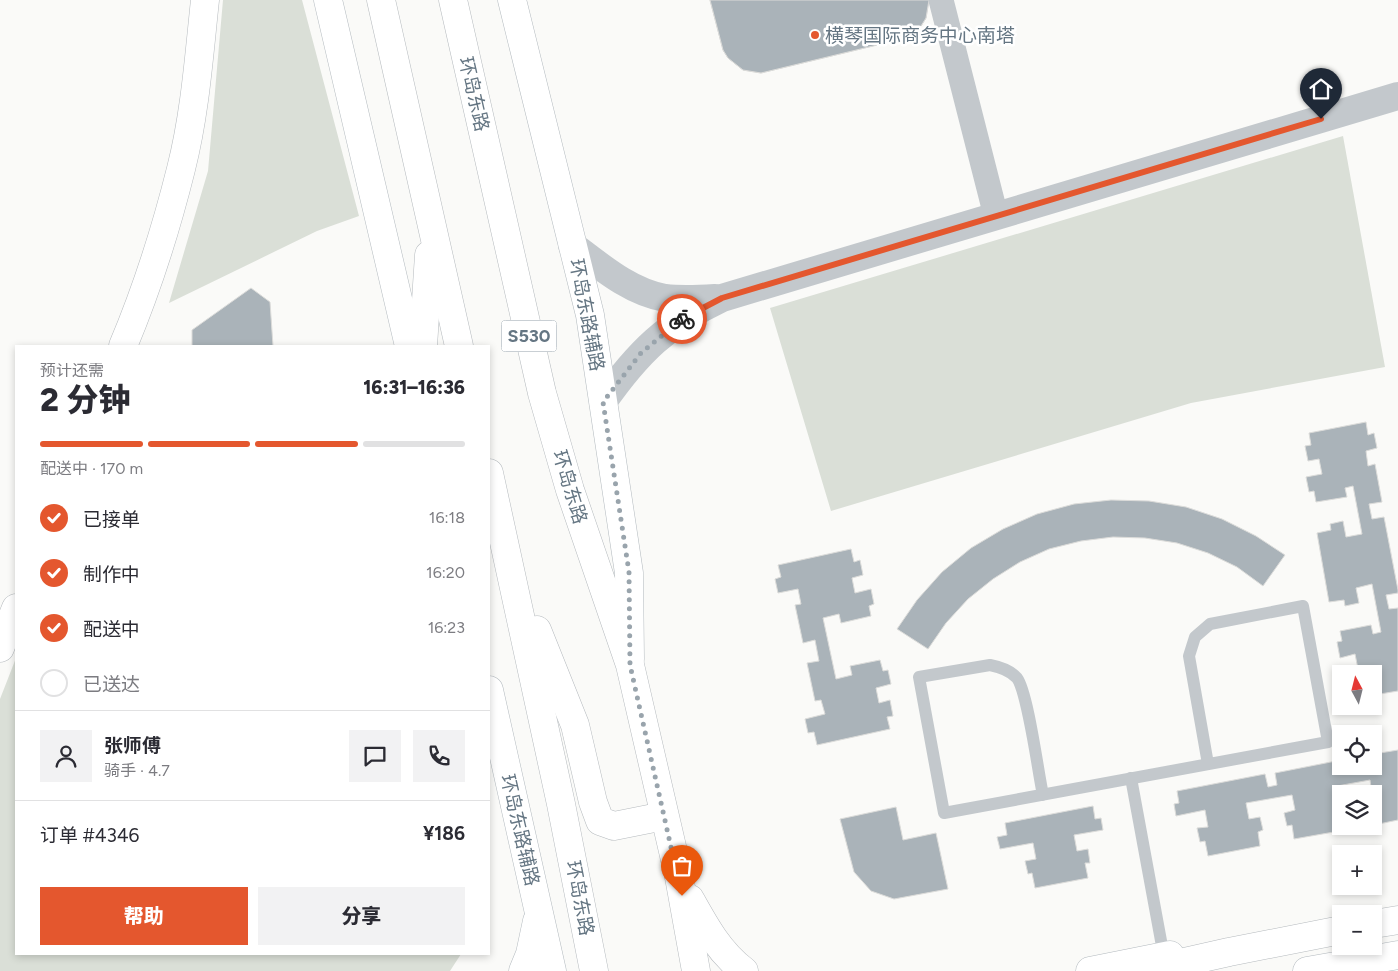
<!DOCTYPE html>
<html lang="zh">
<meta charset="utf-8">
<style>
body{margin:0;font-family:Figtree,"Noto Sans SC",sans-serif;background:#f2f2f3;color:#2b2b33;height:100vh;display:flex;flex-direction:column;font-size:19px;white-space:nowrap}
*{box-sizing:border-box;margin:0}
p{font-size:16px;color:#7c7c81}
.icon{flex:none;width:28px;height:28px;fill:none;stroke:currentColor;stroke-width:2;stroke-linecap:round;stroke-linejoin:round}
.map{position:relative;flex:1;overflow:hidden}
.drawer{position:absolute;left:15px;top:345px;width:475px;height:610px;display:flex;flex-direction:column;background:#fff;border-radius:0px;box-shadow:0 2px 8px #0003}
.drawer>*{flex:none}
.needle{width:32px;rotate:353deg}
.tools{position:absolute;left:1332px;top:665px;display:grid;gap:10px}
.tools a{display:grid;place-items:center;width:50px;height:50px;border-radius:0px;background:#fff;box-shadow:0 2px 8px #0003;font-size:25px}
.pin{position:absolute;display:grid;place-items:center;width:42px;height:42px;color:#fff;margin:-51px -21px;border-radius:50% 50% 50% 0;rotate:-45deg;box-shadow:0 0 5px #0007}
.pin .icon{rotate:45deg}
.courier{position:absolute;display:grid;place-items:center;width:50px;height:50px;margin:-25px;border:4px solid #e4572e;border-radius:50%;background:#fff;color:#222;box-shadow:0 1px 6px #0007}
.headline em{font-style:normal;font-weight:800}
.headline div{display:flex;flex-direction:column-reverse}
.headline{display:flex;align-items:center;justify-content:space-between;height:85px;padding:0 25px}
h1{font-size:32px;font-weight:800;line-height:38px}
.bar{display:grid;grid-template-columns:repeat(4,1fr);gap:8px 5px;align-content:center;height:60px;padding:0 25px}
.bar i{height:6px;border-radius:4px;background:#e1e1e2}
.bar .on{background:#e4572e}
.bar p{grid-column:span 4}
.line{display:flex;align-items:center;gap:12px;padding:0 25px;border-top:1px solid #e1e1e2}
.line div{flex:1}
.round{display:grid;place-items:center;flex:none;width:52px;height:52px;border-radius:0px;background:#f2f2f3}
ol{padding:0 25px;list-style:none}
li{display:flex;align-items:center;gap:15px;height:55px}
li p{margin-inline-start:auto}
li .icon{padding:5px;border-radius:50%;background:#e4572e;color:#fff;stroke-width:4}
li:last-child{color:#7c7c81}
li i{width:28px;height:28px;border:2px solid #e1e1e2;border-radius:50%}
.primary-button{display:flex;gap:10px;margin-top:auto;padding:10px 25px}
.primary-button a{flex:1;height:58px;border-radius:0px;background:#e4572e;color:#fff;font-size:20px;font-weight:800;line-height:58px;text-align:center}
.primary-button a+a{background:#f2f2f3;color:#2b2b33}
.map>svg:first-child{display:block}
.green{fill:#dadfd7}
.building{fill:#aab3b9;stroke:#dcdcda}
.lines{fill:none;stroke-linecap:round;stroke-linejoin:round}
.secondary-casing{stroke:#b3babf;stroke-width:29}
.primary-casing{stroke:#b5babe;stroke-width:29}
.service{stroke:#c3c8cc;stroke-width:12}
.minor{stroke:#c3c8cc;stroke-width:25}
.tertiary{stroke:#c3c8cc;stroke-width:28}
.secondary{stroke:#fff;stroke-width:28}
.primary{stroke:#fff;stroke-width:28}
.done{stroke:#99a4ac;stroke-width:5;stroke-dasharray:0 9}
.route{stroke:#e4572e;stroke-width:6}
.poi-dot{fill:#e4572e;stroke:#fff;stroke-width:2}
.labels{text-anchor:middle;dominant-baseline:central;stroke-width:5;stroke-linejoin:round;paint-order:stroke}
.shield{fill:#fff;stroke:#939fa8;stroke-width:1}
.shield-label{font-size:18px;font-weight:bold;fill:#657683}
.poi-label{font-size:19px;fill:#657683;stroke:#fff;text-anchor:start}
.street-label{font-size:19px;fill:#657683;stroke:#fff}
</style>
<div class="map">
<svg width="1398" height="971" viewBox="0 0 1398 971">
<rect width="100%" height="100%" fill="#fafaf8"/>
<g class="green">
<path d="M 223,0 L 302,0 L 359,216 L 317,231 L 169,303 L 208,171 Z"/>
<path d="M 1343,136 L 1385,367 L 1191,403 L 831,511 L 770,308 Z"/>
<path d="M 16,658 L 16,954 L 461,954 L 450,971 L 0,971 L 0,699 Z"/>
</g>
<g class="building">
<path d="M 710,0 L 929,0 L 926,18 L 921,26 L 906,38 L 761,73 L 743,70 L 728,58 L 723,50 Z"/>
<path d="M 710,0 L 929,0 L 926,18 L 921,26 L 906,38 L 761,73 L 743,70 L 728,58 L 723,50 Z"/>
<path d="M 251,288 L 270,302 L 273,346 L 192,346 L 192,330 Z"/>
<path d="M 1366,422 L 1368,435 L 1374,433 L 1377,448 L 1366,451 L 1368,466 L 1375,464 L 1382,502 L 1369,504 L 1372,519 L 1384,517 L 1398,590 L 1398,593 L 1386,595 L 1389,609 L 1398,608 L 1398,691 L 1374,695 L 1374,674 L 1348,674 L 1347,672 L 1358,669 L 1355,654 L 1340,658 L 1337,642 L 1342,641 L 1340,631 L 1371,625 L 1373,634 L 1381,632 L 1372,584 L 1356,588 L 1359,603 L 1345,606 L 1344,600 L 1329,602 L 1317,533 L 1331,530 L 1330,524 L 1343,521 L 1346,537 L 1362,534 L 1353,486 L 1345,488 L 1347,497 L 1316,502 L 1314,491 L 1309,492 L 1306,477 L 1322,474 L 1319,459 L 1308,461 L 1305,446 L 1311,445 L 1309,433 Z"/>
<path d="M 1111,500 L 1149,501 L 1186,507 L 1222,519 L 1256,536 L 1285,555 L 1263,586 L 1237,567 L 1208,553 L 1177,543 L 1145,538 L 1113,537 L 1081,541 L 1049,549 L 1020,562 L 993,579 L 968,599 L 946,623 L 928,649 L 897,629 L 917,600 L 942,572 L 971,548 L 1003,529 L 1037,514 L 1074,504 Z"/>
<path d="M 851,549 L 854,562 L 860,560 L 863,575 L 852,578 L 855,593 L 871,589 L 874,604 L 869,606 L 871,616 L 841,623 L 839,614 L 823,618 L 836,679 L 852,675 L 850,666 L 880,660 L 883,671 L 888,670 L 891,684 L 876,688 L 879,703 L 890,700 L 893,716 L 887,717 L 890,729 L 817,745 L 814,732 L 808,733 L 805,719 L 825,714 L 821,700 L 815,701 L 807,663 L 819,661 L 815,640 L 803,643 L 795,605 L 801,604 L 798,589 L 778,593 L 775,579 L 781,577 L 778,565 Z"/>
<path d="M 1398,750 L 1398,820 L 1374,825 L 1374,794 L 1372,794 L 1370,780 L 1337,786 L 1341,802 L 1341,826 L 1351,826 L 1351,829 L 1294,839 L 1292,825 L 1287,826 L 1284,813 L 1295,810 L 1292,795 L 1246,803 L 1249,819 L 1260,817 L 1263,830 L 1258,832 L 1260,846 L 1208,856 L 1205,841 L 1200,842 L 1197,828 L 1208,827 L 1205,810 L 1176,816 L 1174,804 L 1179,803 L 1177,791 L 1265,774 L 1268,787 L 1277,785 L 1275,773 L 1341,760 L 1341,766 L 1346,766 L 1347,772 L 1355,770 L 1354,766 L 1374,766 L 1374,754 Z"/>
<path d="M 1093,806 L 1095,819 L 1101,818 L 1103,830 L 1074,835 L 1077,851 L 1088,849 L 1090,863 L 1085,863 L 1088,878 L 1035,888 L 1032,873 L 1028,874 L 1025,861 L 1036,859 L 1033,843 L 1000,849 L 997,837 L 1007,835 L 1005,823 Z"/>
<path d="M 896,807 L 903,840 L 936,833 L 948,889 L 894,899 L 871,891 L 854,872 L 840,819 Z"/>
</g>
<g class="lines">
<g class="secondary-casing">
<g id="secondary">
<path d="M 328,0 L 409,346"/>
<path d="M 512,0 L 590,315 L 629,573 L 630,659"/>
<path d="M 489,690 L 552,971"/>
<path d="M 523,971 L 530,954 L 537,921"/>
<path d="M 1090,971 L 1170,955"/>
<path d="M 1307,971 L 1398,955"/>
</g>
</g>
<g class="primary-casing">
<g id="primary">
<path d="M 381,0 L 459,346"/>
<path d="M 453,0 L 542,393 L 570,490 L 630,665 L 679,877 L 696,971"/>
<path d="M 123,346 C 147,289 166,229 181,169 C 195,114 199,56 205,0"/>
<path d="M 423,346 L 429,255"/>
<path d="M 489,473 L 561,804 L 594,971"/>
<path d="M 537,630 L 575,725 L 593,802 L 600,821 L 614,826 L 664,816"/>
<path d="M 0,648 L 16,608"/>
<path d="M 690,899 C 705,926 719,952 744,971"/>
<path d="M 1374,924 L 1398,920"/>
<path d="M 1145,971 L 1229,952 L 1341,930"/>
</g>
</g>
<g class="service">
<path d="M 1131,778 L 1164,957"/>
<path d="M 1043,795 C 1038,772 1028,693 1017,678 C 1010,670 1000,667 990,665 L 919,677 L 944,813 L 1328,742 L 1303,606 L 1210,624 L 1195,637 L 1189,656 L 1208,764"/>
</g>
<path class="minor" d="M 941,0 L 996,216"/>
<g class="tertiary">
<path d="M 572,245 C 600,266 630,292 665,298 C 682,300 699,299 715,298"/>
<path d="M 603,402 C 638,352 667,324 722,298 L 1398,96"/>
</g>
<use href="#secondary" class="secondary"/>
<use href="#primary" class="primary"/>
</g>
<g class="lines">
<path class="done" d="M 682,319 L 641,353 L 603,402 L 629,572 L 630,665 L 682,896"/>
<path class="route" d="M 682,319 L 722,298 L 1321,119"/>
</g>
<circle class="poi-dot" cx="815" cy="35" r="5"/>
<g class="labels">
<rect class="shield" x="501.5" y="320.5" width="55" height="31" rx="4"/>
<g class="shield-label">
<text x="529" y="336">S530</text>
</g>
<g class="poi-label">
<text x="825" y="35">横琴国际商务中心南塔</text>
</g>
<g class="street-label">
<text transform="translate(474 94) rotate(77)">环岛东路</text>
<text transform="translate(587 315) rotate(79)">环岛东路辅路</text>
<text transform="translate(570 487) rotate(73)">环岛东路</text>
<text transform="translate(520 830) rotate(77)">环岛东路辅路</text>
<text transform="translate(580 898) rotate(79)">环岛东路</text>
</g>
</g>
</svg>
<div class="tools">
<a><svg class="needle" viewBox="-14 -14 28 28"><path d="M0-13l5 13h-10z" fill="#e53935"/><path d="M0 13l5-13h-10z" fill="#7c7c81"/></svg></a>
<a><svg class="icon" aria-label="locate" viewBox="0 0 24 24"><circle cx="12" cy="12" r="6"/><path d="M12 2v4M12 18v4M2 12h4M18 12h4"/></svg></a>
<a><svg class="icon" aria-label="layers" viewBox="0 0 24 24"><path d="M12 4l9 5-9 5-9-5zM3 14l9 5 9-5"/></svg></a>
<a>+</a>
<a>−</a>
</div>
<div class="pin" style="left:682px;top:896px;background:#ea580c"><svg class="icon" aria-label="bag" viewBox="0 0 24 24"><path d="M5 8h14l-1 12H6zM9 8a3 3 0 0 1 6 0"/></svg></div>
<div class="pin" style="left:1321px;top:119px;background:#1f2937"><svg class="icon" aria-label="home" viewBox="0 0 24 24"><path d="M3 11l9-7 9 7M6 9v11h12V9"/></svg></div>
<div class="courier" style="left:682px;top:319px"><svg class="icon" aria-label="bike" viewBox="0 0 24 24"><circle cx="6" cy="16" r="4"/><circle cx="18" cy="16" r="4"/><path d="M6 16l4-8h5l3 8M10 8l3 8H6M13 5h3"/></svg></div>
<section class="drawer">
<div class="headline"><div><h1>2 分钟</h1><p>预计还需</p></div><em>16:31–16:36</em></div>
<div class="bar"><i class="on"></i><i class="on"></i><i class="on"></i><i></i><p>配送中 · 170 m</p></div>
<ol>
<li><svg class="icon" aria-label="check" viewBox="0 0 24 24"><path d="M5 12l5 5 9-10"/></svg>已接单<p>16:18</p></li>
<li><svg class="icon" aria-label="check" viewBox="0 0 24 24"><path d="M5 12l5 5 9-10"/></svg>制作中<p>16:20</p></li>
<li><svg class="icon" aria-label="check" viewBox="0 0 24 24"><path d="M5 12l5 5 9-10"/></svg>配送中<p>16:23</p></li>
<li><i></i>已送达</li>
</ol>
<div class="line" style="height:90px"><a class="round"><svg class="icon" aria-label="person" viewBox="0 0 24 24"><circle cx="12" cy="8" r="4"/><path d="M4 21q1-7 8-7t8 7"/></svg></a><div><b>张师傅</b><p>骑手 · 4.7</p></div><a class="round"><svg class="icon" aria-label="chat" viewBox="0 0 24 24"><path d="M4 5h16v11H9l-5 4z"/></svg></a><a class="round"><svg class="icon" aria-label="phone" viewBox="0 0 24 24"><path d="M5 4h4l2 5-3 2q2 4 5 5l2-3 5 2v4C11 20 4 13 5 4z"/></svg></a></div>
<div class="line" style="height:65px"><div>订单 #4346</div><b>¥186</b></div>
<div class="primary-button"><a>帮助</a><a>分享</a></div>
</section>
</div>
